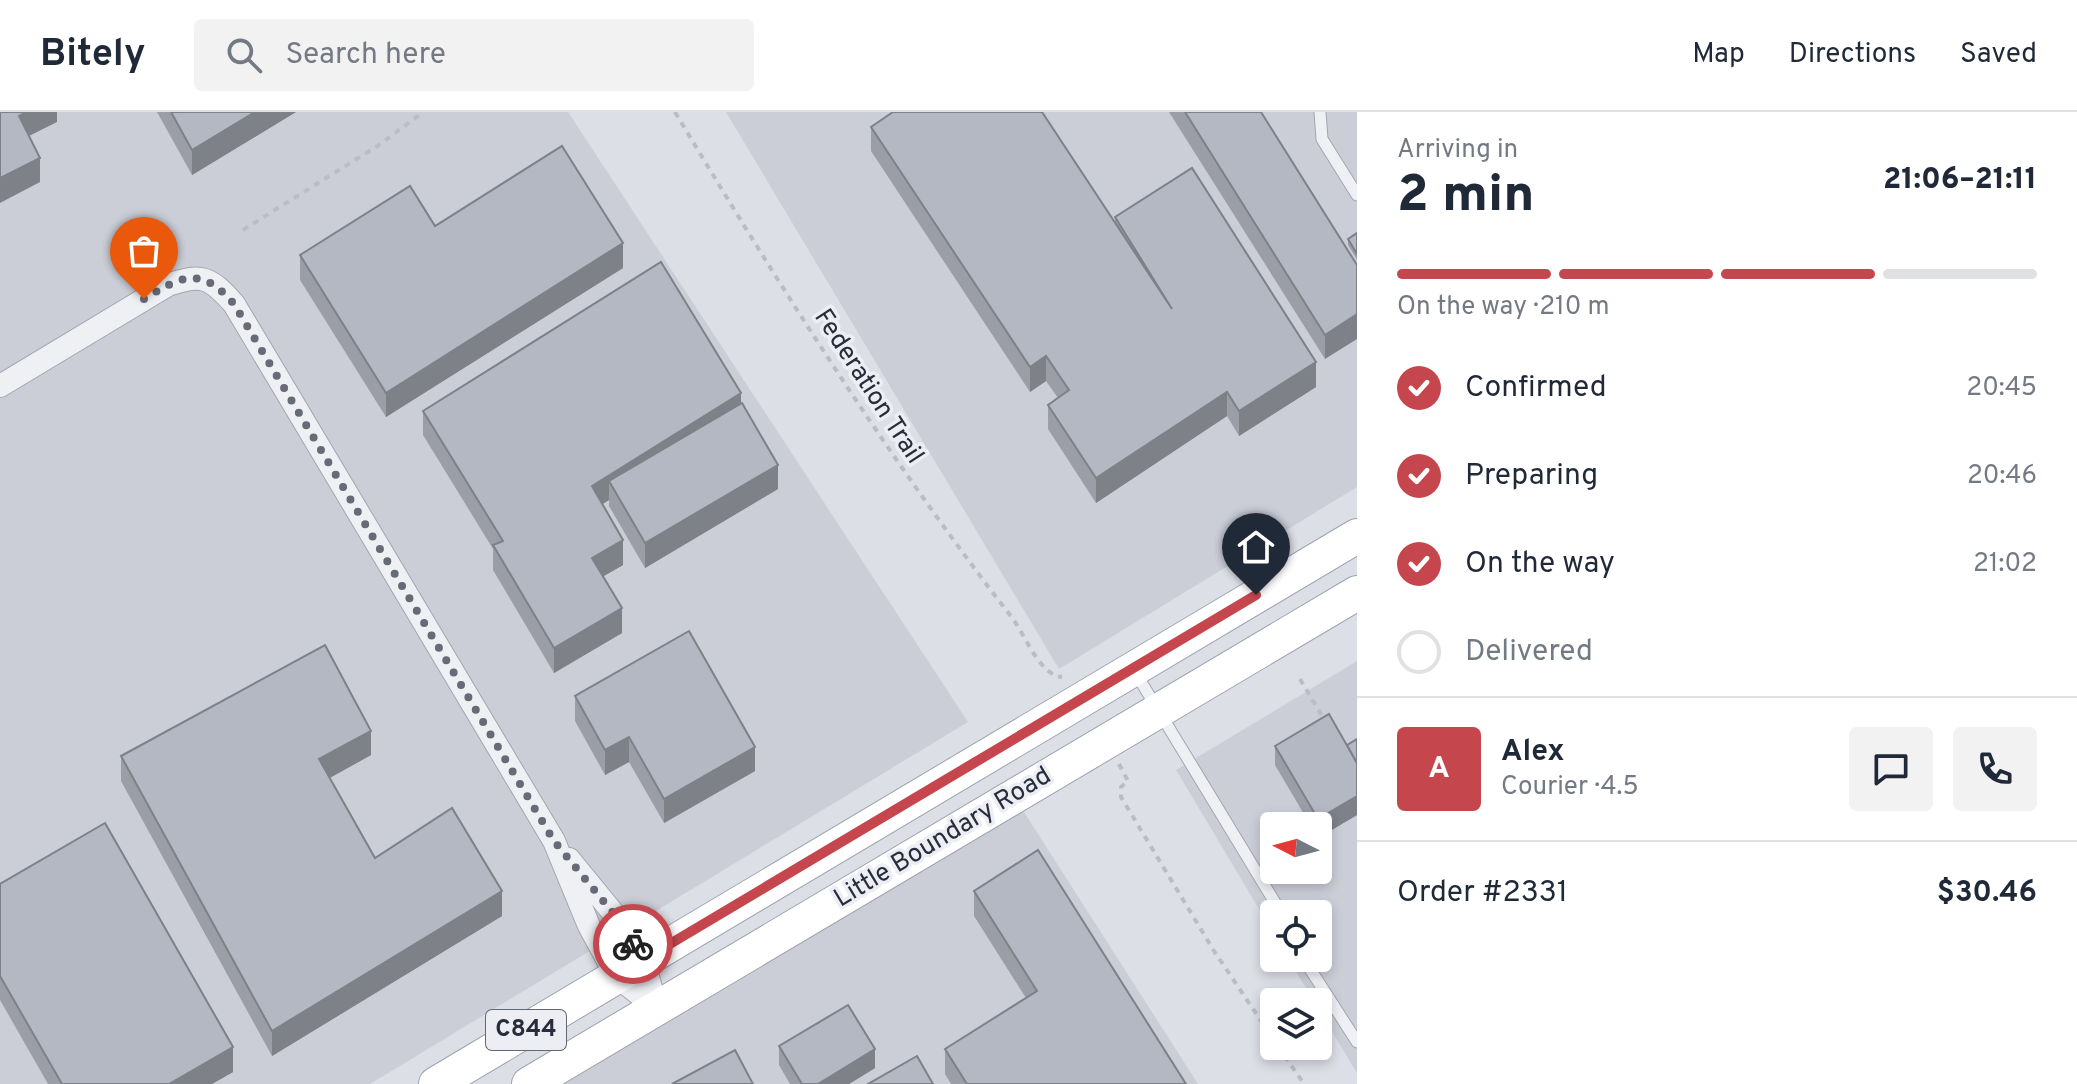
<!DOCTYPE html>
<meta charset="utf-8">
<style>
body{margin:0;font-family:Overpass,sans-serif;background:#f2f2f3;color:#1f2937;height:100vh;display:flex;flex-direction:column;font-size:30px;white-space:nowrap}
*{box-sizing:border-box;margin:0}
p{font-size:26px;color:#747a83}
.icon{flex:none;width:44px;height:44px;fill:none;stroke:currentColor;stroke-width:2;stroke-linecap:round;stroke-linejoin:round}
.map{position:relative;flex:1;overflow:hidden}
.side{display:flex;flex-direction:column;background:#fff;width:720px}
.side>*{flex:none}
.needle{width:52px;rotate:276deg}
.controls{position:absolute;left:1260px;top:700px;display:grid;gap:16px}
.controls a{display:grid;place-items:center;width:72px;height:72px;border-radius:8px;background:#fff;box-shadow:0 4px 12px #0003;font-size:40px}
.pin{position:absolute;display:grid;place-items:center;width:68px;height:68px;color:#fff;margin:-82px -34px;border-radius:50% 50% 50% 0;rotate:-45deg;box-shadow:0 0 8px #0007}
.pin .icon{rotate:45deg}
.courier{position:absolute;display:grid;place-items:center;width:80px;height:80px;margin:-40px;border:6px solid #c6464e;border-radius:50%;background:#fff;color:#222;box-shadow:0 2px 10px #0007}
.overview em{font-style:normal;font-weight:800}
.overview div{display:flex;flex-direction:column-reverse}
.overview{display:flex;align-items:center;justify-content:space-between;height:136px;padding:0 40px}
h1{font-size:52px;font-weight:800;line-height:60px}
.bar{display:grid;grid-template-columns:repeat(4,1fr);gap:12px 8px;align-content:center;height:96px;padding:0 40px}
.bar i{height:10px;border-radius:6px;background:#e0e1e3}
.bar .selected{background:#c6464e}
.bar p{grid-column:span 4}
.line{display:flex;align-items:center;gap:20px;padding:0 40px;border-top:2px solid #e0e1e3}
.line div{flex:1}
.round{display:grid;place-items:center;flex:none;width:84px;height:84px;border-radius:8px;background:#f2f2f3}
ol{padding:0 40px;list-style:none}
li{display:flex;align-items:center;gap:24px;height:88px}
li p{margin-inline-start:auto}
li .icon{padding:8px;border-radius:50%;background:#c6464e;color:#fff;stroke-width:4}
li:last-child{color:#747a83}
li i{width:44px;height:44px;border:4px solid #e0e1e3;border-radius:50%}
header{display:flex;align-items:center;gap:48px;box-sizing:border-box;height:112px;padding:0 40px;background:#fff;border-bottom:2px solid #e0e1e3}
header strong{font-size:38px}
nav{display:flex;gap:44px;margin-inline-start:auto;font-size:28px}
.search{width:560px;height:72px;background:#f2f2f3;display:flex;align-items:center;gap:20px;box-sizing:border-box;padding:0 28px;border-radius:8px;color:#747a83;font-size:30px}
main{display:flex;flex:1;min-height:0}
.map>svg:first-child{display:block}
.built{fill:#cbced7;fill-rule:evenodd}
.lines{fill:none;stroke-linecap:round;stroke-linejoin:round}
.lane-casing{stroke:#a3a6af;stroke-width:13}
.street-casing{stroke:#a3a6af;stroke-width:24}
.primary-casing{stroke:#9da3b1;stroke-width:36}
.path{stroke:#bbbdc4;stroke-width:4;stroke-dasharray:6 6;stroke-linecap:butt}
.lane{stroke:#eff0f4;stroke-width:11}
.street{stroke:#eff0f4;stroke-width:22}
.primary{stroke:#fff;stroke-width:34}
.wall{fill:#9b9ea7}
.shaded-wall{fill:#7e8188}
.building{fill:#b4b8c2;stroke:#7e8188;stroke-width:2}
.done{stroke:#676b77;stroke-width:8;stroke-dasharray:0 14.4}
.route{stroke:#c6464e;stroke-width:10}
.labels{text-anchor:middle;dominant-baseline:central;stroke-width:7;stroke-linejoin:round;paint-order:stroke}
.shield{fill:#eceef4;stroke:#626772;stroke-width:2}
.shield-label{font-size:24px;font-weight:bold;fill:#272d3b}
.street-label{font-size:26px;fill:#272d3b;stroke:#eceef4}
</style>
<header>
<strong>Bitely</strong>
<div class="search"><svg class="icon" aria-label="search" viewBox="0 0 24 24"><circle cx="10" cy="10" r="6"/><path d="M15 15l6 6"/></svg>Search here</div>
<nav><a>Map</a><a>Directions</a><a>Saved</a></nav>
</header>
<main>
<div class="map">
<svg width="1357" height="972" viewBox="0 0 1357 972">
<rect width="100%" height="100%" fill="#dddfe6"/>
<g class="built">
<path d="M 0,0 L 568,0 L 968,610 L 370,972 L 0,972 Z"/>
<path d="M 726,0 L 1357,0 L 1357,375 L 1059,557 Z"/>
<path d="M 1357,549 L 1357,961 L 1318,896 L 1318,890 L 1314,890 L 1288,846 L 1318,846 L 1318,802 L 1274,802 L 1274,822 L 1176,658 ZM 1274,714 L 1318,714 L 1318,758 L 1274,758 Z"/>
<path d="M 1022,697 L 1198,972 L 561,972 Z"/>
</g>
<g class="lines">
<g class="lane-casing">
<g id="lane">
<path d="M 1320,0 L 1322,27 L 1357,83"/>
<path d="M 1135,560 L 1282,802"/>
<path d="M 1303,846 L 1357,930"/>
</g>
</g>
<g class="street-casing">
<g id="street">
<path d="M 0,274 L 168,173 C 202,161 210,165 234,192 L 554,729 L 589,814 L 617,865 L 657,896"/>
<path d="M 569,747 L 614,802 L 643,848 L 657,896"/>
</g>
</g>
<g class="primary-casing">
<g id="primary">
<path d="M 436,972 L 1357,424"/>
<path d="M 529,972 L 1357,481"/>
</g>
</g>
<g class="path">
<path d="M 675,0 C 780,175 888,346 1013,507 C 1026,525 1040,563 1062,565"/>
<path d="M 243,118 L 379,33 L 423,0"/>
<path d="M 1300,567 L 1325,609"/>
<path d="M 1119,652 L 1128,669 L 1121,675 L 1121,685 L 1214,839 L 1274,928"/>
<path d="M 1278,934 L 1304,972"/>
</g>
<use href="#lane" class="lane"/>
<use href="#street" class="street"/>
<use href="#primary" class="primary"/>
</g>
<g class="wall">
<path d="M 157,0 L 296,0 L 192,63 Z"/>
<path d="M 1169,0 L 1261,0 L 1357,153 L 1325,247 Z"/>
<path d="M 871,15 L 1115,111 L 1115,105 L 1316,275 L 1239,324 L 1227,304 L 1096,391 L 1048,317 L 1048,293 L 1058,286 L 1046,269 L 1030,280 L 871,39 Z"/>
<path d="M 435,114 L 623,156 L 386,305 L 300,168 L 300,143 Z"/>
<path d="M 1357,121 L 1357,148 L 1348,133 L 1348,127 Z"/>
<path d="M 741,291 L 778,377 L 645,456 L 609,394 L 609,388 L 602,392 L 623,453 L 603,464 L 622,521 L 554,561 L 493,458 L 493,437 L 423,323 L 423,299 Z"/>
<path d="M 575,584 L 755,659 L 664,711 L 629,650 L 605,663 L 575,609 Z"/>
<path d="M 1347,633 L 1357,703 L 1318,726 L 1318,714 L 1311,714 L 1275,653 L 1275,634 Z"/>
<path d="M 371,643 L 329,666 L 375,746 L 502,804 L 272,944 L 121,669 L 121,644 Z"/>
<path d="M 0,772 L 233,960 L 212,972 L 48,972 L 0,888 Z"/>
<path d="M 974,779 L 1186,972 L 951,972 L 945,962 L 945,937 L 1026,886 L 974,804 Z"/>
<path d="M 779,934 L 875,956 L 849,972 L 790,972 L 779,953 Z"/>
</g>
<g class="shaded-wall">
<path d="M 27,0 L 57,0 L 57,10 L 19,29 L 19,4 Z"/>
<path d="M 255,0 L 296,0 L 192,63 L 192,38 Z"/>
<path d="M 40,46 L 40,70 L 0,91 L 0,66 Z"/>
<path d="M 623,131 L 623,156 L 386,305 L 386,281 Z"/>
<path d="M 1357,202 L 1357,227 L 1325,247 L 1325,223 Z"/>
<path d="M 1046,244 L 1046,269 L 1030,280 L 1030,255 Z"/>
<path d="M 1316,250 L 1316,275 L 1239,324 L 1239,299 Z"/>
<path d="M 1227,280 L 1227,304 L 1096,391 L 1096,366 Z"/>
<path d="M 741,281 L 741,306 L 609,369 L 609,388 L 592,399 L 592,374 Z"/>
<path d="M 778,353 L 778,377 L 645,456 L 645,431 Z"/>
<path d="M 623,428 L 623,453 L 592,471 L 592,446 Z"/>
<path d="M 622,496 L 622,521 L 554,561 L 554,536 Z"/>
<path d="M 371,619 L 371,643 L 319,672 L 319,647 Z"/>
<path d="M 629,625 L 629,650 L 605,663 L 605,638 Z"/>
<path d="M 755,635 L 755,659 L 664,711 L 664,687 Z"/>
<path d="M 1357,684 L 1357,703 L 1318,726 L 1318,707 Z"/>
<path d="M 502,779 L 502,804 L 272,944 L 272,919 Z"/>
<path d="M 233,935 L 233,960 L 212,972 L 169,972 Z"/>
<path d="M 875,937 L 875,956 L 849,972 L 818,972 Z"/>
</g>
<g class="building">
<path d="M 0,0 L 27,0 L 19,4 L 40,46 L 0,66 Z"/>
<path d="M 171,0 L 255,0 L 192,38 Z"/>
<path d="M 893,0 L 1042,0 L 1172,197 L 1115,105 L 1192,56 L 1316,250 L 1239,299 L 1227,280 L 1096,366 L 1048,293 L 1069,278 L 1046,244 L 1030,255 L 871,15 Z"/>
<path d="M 1185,0 L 1261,0 L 1357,153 L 1357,202 L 1325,223 Z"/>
<path d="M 562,34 L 623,131 L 386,281 L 300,143 L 410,74 L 435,114 Z"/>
<path d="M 1357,121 L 1357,142 L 1348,127 Z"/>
<path d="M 661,150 L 741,281 L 592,374 L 623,428 L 592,446 L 622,496 L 554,536 L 493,433 L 503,429 L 423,299 Z"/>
<path d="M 742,291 L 778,353 L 645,431 L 609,369 Z"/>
<path d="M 689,519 L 755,635 L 664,687 L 629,625 L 605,638 L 575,584 Z"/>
<path d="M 325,533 L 371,619 L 319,647 L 375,746 L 452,696 L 502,779 L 272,919 L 121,644 Z"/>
<path d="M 1329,602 L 1357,651 L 1357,684 L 1318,707 L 1275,634 Z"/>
<path d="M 1357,627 L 1357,651 L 1347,633 Z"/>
<path d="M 105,711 L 233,935 L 169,972 L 62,972 L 0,864 L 0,772 Z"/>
<path d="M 1038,738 L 1186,972 L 967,972 L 945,937 L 1037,879 L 974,779 Z"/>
<path d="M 848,893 L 875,937 L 818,972 L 802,972 L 779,934 Z"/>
<path d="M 735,938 L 753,972 L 672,972 Z"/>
<path d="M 917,944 L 933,972 L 868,972 Z"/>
</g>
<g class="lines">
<path class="done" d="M 144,187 C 183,163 201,154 234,192 L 554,729 L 614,802 L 633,832"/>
<path class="route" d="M 633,832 L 643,848 L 1256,483"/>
</g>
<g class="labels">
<rect class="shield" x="486" y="898" width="80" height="40" rx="6"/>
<g class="shield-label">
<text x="526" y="918">C844</text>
</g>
<g class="street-label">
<text transform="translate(868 275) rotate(57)">Federation Trail</text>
<text transform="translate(943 726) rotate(-31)">Little Boundary Road</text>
</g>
</g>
</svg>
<div class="controls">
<a><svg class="needle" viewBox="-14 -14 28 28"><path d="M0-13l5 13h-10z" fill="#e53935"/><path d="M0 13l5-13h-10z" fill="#747a83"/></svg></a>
<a><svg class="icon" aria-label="locate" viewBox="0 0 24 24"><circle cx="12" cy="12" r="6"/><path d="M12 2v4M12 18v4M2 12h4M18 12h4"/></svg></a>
<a><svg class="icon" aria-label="layers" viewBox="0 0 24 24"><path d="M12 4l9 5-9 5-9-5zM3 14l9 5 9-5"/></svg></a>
</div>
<div class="pin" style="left:144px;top:187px;background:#ea580c"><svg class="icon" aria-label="bag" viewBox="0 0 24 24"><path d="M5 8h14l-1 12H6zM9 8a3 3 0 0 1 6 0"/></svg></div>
<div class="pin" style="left:1256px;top:483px;background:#1f2937"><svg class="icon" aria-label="home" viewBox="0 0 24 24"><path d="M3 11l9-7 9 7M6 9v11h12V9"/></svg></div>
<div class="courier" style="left:633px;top:832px"><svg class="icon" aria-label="bike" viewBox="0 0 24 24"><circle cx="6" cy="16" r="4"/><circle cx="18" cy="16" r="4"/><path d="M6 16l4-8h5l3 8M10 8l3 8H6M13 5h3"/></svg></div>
</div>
<section class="side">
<div class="overview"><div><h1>2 min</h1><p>Arriving in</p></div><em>21:06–21:11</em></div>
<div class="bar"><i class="selected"></i><i class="selected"></i><i class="selected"></i><i></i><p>On the way · 210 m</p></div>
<ol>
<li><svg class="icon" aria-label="check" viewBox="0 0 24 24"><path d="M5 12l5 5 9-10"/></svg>Confirmed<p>20:45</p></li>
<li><svg class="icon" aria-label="check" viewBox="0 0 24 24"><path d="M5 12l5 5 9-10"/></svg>Preparing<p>20:46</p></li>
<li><svg class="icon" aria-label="check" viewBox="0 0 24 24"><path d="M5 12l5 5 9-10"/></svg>On the way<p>21:02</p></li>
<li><i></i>Delivered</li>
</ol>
<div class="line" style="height:144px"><b class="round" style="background:#c6464e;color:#fff">A</b><div><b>Alex</b><p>Courier · 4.5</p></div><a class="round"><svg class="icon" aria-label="chat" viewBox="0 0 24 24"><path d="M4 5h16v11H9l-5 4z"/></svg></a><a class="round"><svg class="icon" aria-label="phone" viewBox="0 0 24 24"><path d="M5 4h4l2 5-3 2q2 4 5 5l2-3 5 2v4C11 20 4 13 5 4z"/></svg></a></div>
<div class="line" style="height:104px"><div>Order #2331</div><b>$30.46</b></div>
</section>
</main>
